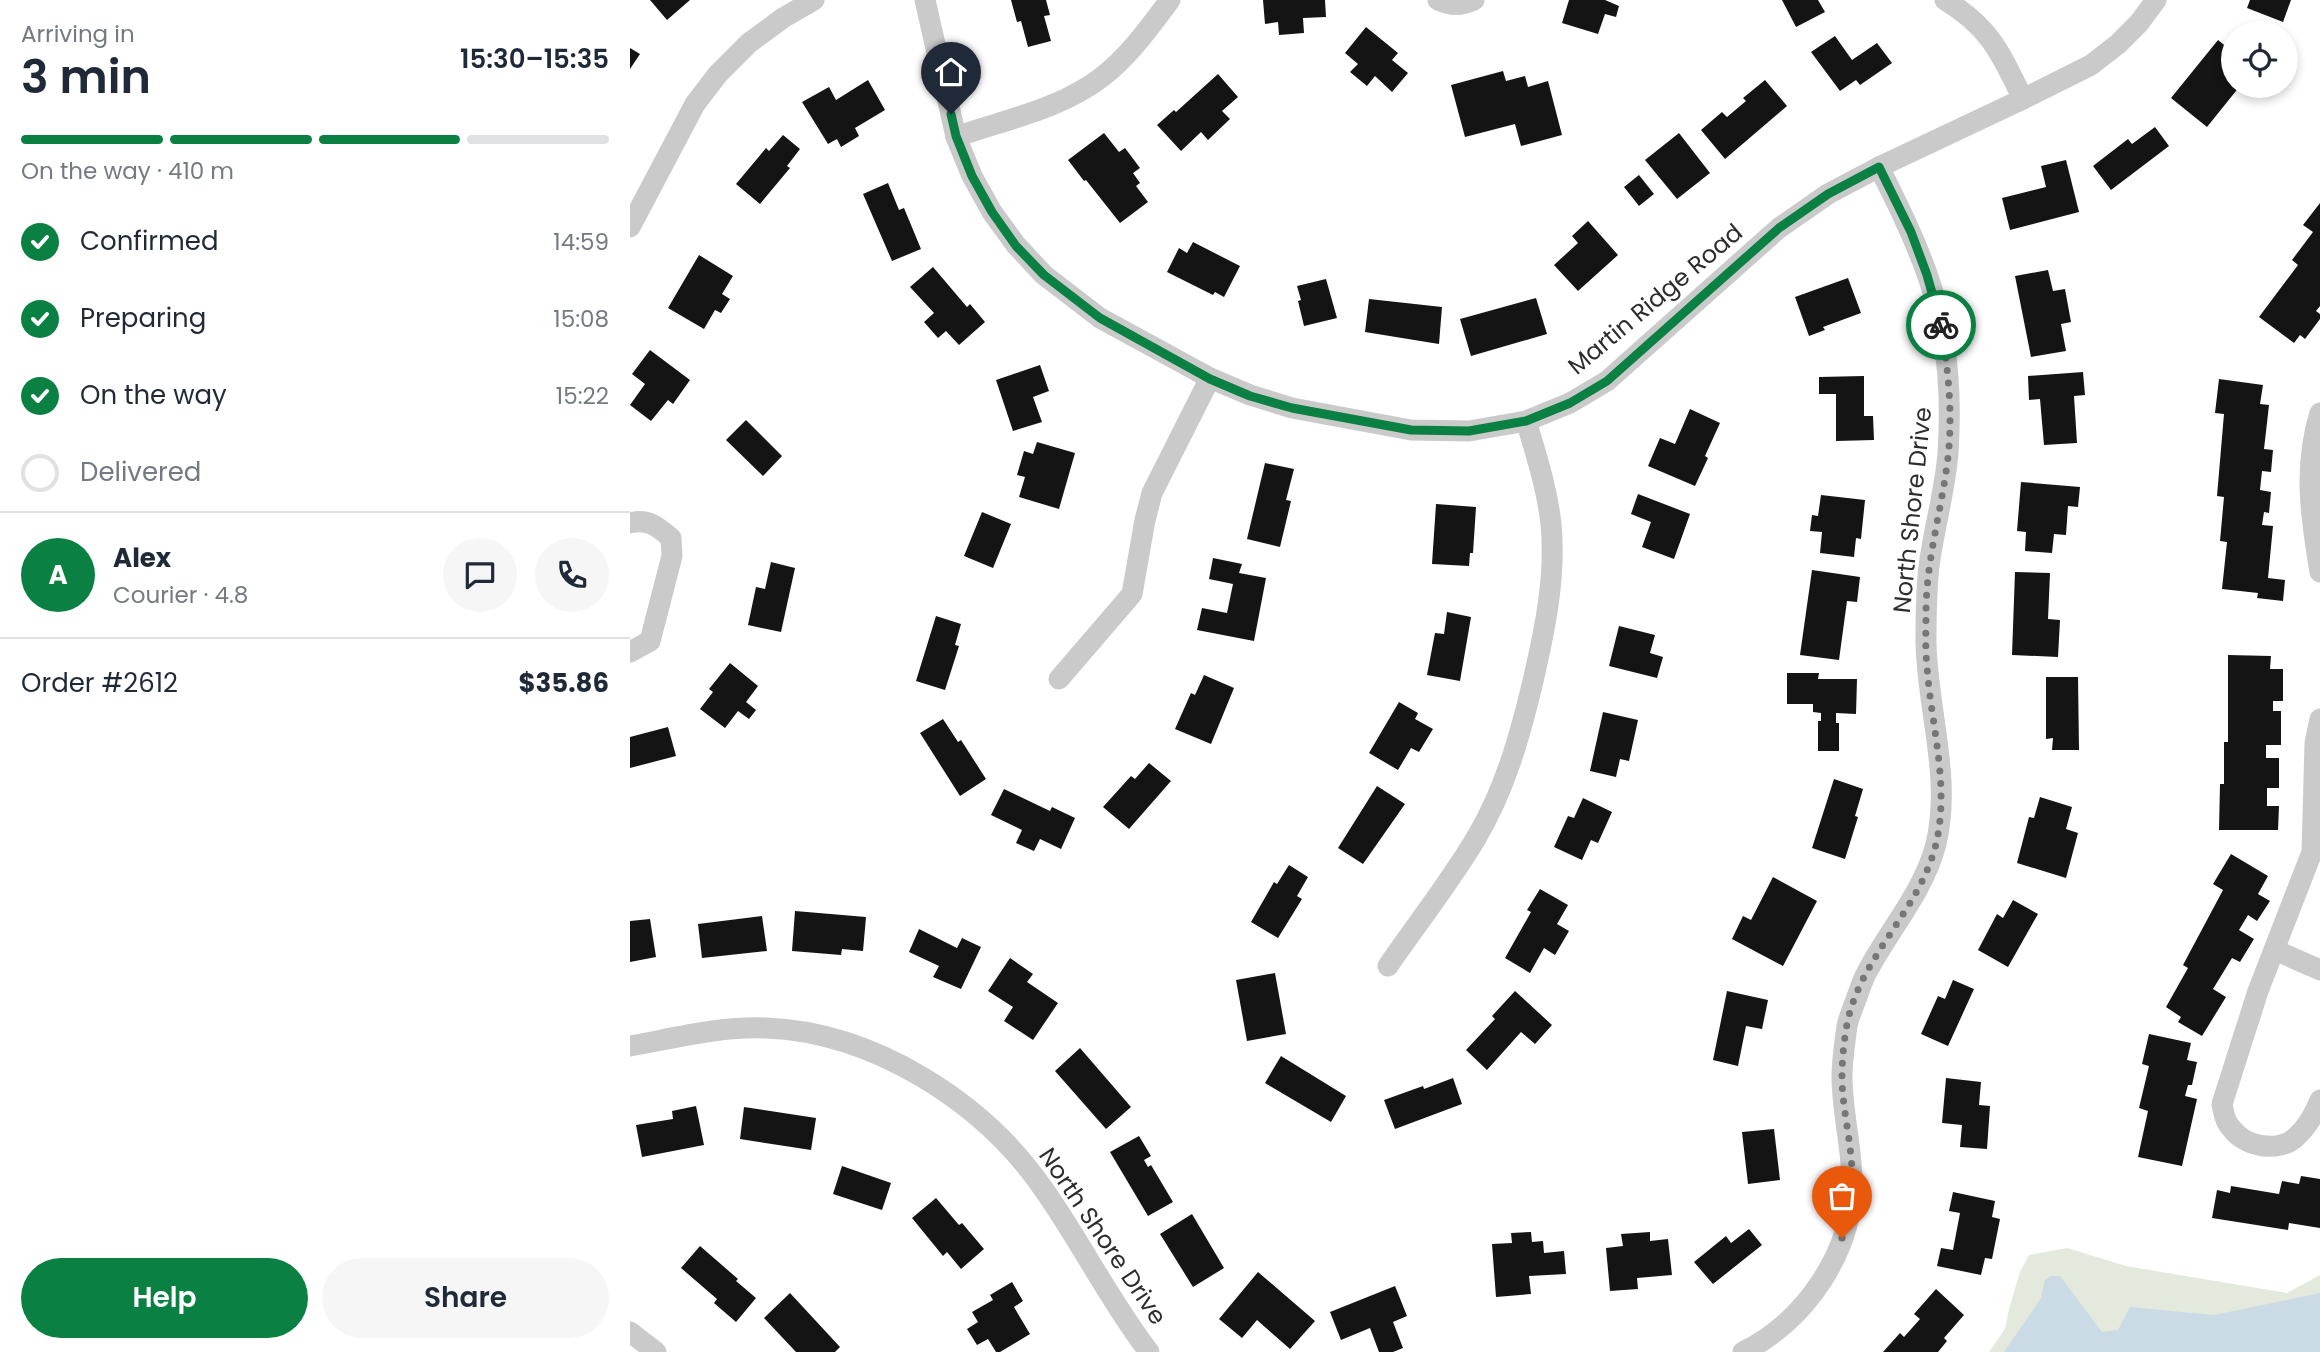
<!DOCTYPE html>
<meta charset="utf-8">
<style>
body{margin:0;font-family:Poppins,sans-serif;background:#f6f6f7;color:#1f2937;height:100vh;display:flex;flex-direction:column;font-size:26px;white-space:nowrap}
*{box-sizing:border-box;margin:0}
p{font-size:23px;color:#747a83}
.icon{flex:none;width:38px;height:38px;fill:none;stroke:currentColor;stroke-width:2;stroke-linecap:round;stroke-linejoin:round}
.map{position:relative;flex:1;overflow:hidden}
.side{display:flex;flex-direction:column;background:#fff;width:630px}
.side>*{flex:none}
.fabs{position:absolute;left:1591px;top:21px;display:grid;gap:14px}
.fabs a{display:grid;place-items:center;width:77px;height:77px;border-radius:50%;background:#fff;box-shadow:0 4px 10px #0003;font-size:35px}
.pin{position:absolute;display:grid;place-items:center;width:60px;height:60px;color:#fff;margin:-72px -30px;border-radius:50% 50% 50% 0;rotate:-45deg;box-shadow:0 0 7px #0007}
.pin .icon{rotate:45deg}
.courier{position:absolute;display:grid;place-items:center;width:70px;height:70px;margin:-35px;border:5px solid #0b8043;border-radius:50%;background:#fff;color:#222;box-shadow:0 2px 9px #0007}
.summary em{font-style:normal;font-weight:600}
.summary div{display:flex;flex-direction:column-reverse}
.summary{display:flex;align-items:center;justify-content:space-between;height:119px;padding:0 21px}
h1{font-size:46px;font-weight:600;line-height:52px}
.bar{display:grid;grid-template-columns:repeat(4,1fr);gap:10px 7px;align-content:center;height:84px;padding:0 21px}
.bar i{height:9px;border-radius:5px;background:#e0e1e3}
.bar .current{background:#0b8043}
.bar p{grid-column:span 4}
.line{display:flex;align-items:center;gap:18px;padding:0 21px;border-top:2px solid #e0e1e3}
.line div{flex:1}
.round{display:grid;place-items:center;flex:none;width:74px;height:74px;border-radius:37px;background:#f6f6f7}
ol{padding:0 21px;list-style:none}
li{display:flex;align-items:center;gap:21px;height:77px}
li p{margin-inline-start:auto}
li .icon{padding:7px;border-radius:50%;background:#0b8043;color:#fff;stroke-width:4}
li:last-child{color:#747a83}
li i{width:38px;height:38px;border:4px solid #e0e1e3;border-radius:50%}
.button{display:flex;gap:14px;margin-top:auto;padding:14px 21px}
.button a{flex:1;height:80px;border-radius:42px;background:#0b8043;color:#fff;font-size:28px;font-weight:600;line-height:80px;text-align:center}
.button a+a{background:#f6f6f7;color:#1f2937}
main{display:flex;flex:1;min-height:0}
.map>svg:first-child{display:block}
.green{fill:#e3e9dc}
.water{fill:#cbdbe6}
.building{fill:#141414}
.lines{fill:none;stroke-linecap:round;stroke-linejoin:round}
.street{stroke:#cacaca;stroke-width:21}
.done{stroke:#767676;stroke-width:7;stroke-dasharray:0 12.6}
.route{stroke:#0b8043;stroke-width:9}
.labels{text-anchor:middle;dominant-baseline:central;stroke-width:7;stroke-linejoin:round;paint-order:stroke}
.street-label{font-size:24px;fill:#2d2d2d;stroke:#fff}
</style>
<main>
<section class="side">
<div class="summary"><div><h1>3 min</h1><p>Arriving in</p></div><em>15:30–15:35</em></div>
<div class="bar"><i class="current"></i><i class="current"></i><i class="current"></i><i></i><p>On the way · 410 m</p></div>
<ol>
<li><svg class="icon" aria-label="check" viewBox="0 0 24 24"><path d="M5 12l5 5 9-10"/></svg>Confirmed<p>14:59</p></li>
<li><svg class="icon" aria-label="check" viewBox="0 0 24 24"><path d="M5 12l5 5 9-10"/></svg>Preparing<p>15:08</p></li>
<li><svg class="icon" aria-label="check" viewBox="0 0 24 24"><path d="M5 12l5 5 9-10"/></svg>On the way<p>15:22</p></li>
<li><i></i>Delivered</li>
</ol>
<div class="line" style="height:126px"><b class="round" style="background:#0b8043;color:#fff">A</b><div><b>Alex</b><p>Courier · 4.8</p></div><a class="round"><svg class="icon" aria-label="chat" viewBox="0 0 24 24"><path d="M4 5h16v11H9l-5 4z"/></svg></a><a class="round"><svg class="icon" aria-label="phone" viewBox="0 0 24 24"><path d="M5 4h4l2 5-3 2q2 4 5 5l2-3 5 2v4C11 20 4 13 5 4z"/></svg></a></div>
<div class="line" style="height:91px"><div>Order #2612</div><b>$35.86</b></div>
<div class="button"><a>Help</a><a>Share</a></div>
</section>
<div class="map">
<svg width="1690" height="1352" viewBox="0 0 1690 1352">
<rect width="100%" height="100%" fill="#fff"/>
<path class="green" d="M 1437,1248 L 1496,1266 L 1657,1293 L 1690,1275 L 1690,1352 L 1359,1352 L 1375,1329 L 1379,1309 L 1390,1272 L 1399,1255 Z"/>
<path class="water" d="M 1421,1276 L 1430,1276 L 1472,1332 L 1488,1330 L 1500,1307 L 1584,1315 L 1690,1293 L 1690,1352 L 1374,1352 L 1411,1298 L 1415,1279 Z"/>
<g class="building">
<path d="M 20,0 L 60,0 L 37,20 Z"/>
<path d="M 381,0 L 416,0 L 420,15 L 414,16 L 421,41 L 398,47 L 391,21 L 387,22 Z"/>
<path d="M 633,0 L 695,0 L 696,17 L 673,18 L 674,33 L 649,35 L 648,22 L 635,24 Z"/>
<path d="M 939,0 L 975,0 L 989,6 L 986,17 L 975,14 L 968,34 L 932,23 Z"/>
<path d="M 1152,0 L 1188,0 L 1195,12 L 1166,27 Z"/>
<path d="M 1620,0 L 1661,0 L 1653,22 L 1617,8 Z"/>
<path d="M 736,27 L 768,53 L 762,60 L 778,73 L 762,92 L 745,76 L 737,86 L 720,72 L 728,64 L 715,53 Z"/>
<path d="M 1205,36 L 1222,60 L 1247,43 L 1262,63 L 1230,85 L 1226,80 L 1210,91 L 1181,52 Z"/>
<path d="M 1588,40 L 1603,52 L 1603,86 L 1610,86 L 1577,127 L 1541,98 Z"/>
<path d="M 0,48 L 10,54 L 0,69 Z"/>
<path d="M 873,71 L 876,81 L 895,76 L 898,87 L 918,81 L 932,135 L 891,146 L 885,124 L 835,137 L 821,85 Z"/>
<path d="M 588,74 L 608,97 L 592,111 L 600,119 L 578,140 L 571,132 L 551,151 L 527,125 L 544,110 L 546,112 Z"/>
<path d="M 238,80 L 255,110 L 225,128 L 229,136 L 211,147 L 207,139 L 198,144 L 172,102 L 199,87 L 206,100 Z"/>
<path d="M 1135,80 L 1157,106 L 1095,159 L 1071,130 L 1092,112 L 1097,117 L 1116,101 L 1113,98 Z"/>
<path d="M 1525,127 L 1539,146 L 1481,190 L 1463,166 L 1498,139 L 1502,144 Z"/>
<path d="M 474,133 L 489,152 L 495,148 L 510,168 L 503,173 L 510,183 L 506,186 L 518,202 L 490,223 L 456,180 L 454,181 L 438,160 Z"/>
<path d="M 1049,133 L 1080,173 L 1047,199 L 1015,160 Z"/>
<path d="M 153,135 L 170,149 L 157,166 L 160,168 L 130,204 L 106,184 L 136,148 L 139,151 Z"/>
<path d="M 1436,160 L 1449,212 L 1380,230 L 1372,198 L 1416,187 L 1411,166 Z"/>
<path d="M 1009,175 L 1024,194 L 1009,206 L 994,187 Z"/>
<path d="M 258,183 L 269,210 L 274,208 L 291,249 L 262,261 L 233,194 Z"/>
<path d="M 1690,203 L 1690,306 L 1686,311 L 1690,314 L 1690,319 L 1675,339 L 1670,335 L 1664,343 L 1629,317 L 1668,265 L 1662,260 L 1683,232 L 1673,225 Z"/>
<path d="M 958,221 L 988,255 L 948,291 L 924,265 L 948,243 L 942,236 Z"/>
<path d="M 563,242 L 610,266 L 594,297 L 585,292 L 583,295 L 537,272 L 549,248 L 557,253 Z"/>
<path d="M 69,255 L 103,276 L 92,294 L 100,299 L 91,313 L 85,310 L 74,329 L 38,308 Z"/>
<path d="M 303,267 L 337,307 L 340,304 L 355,322 L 329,345 L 316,331 L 308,338 L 294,322 L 304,313 L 280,287 Z"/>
<path d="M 1418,270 L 1423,291 L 1435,289 L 1441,322 L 1431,324 L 1436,351 L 1401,357 L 1385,276 Z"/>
<path d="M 1218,278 L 1231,313 L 1193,327 L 1195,330 L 1179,336 L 1165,297 Z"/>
<path d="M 696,279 L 707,318 L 674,326 L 668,301 L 671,300 L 667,286 Z"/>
<path d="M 906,298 L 917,334 L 841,356 L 830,319 Z"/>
<path d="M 739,299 L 812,307 L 809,344 L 735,332 Z"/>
<path d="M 20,350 L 60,380 L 43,404 L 38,400 L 21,421 L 0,405 L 15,384 L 2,374 Z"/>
<path d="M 410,365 L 419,391 L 403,397 L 412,422 L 383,431 L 366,380 Z"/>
<path d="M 1453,372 L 1455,395 L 1444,396 L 1447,443 L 1414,445 L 1410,399 L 1399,400 L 1398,376 Z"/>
<path d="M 1234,376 L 1234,416 L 1243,416 L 1244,440 L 1206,441 L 1206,394 L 1189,394 L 1189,377 Z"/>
<path d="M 1589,379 L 1633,385 L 1630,404 L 1639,405 L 1634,449 L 1643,450 L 1641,472 L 1632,471 L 1630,490 L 1641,492 L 1639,513 L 1634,512 L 1632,525 L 1643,526 L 1638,578 L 1655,580 L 1653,601 L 1627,598 L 1628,593 L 1592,589 L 1597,542 L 1590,541 L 1594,497 L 1587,496 L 1594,414 L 1585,413 Z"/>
<path d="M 1060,409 L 1090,423 L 1075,456 L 1078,458 L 1065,486 L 1018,466 L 1030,438 L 1045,444 Z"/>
<path d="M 116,420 L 152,456 L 133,476 L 96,440 Z"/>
<path d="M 407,442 L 445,453 L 429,509 L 389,497 L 395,477 L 387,475 L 394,451 L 403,454 Z"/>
<path d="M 635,463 L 664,469 L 656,500 L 661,501 L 650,547 L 617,539 Z"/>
<path d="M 1391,482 L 1450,487 L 1448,507 L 1438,506 L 1436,535 L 1424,534 L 1422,553 L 1395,551 L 1396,532 L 1387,531 Z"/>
<path d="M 1008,494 L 1060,514 L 1044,559 L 1012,547 L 1021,522 L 1001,514 Z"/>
<path d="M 1191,495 L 1235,500 L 1231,539 L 1226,538 L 1224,557 L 1190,553 L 1192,532 L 1180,531 L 1182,515 L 1188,516 Z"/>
<path d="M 806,504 L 846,507 L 843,553 L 840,553 L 839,566 L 802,564 Z"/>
<path d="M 352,512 L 381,524 L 363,568 L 334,556 Z"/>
<path d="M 583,558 L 612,564 L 609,573 L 636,578 L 624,641 L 567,630 L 572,608 L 597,613 L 603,584 L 579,579 Z"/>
<path d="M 141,562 L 165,568 L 151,632 L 118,625 L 126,587 L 135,589 Z"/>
<path d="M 1182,570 L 1230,577 L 1227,602 L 1217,601 L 1209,660 L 1170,655 Z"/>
<path d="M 1385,572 L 1420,573 L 1418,619 L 1430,620 L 1428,657 L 1382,655 Z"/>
<path d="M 817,612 L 841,617 L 830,681 L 797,675 L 805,633 L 814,634 Z"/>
<path d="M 306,616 L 331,624 L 325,645 L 329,646 L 315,690 L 286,681 Z"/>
<path d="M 989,626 L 1025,635 L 1020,653 L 1033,657 L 1027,678 L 979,666 Z"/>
<path d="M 1598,655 L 1641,656 L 1640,669 L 1653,669 L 1653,701 L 1643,701 L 1643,711 L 1651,711 L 1651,745 L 1636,745 L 1636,758 L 1649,758 L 1649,788 L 1637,788 L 1637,806 L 1649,806 L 1648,830 L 1589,830 L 1590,784 L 1594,784 L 1594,742 L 1598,742 Z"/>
<path d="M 100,663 L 128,686 L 116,702 L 126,710 L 119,719 L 108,711 L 95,728 L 70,709 L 83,692 L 79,689 Z"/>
<path d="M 1157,673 L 1189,673 L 1188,679 L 1227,679 L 1226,714 L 1206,713 L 1206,723 L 1209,723 L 1209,751 L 1188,751 L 1188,721 L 1191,721 L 1191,713 L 1183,712 L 1183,704 L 1157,704 Z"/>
<path d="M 574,675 L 604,688 L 581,744 L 545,729 L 561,693 L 565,695 Z"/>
<path d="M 1416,677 L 1448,677 L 1449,750 L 1422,750 L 1423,738 L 1416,739 Z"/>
<path d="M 769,702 L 788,713 L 785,719 L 803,729 L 789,752 L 781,748 L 768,770 L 739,753 Z"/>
<path d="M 973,712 L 1008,720 L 999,761 L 990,759 L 986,777 L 960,771 Z"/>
<path d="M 313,719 L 328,742 L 331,740 L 356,779 L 330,796 L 290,733 Z"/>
<path d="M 38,727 L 46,756 L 0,768 L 0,737 Z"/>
<path d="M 519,763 L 541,781 L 499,829 L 473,807 L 501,776 L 505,779 Z"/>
<path d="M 1204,779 L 1233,789 L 1225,816 L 1228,817 L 1215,859 L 1182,848 Z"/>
<path d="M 747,786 L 775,804 L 733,864 L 708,848 Z"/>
<path d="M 374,789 L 420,811 L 422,807 L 445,818 L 431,849 L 410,839 L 404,851 L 386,843 L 392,830 L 361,815 Z"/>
<path d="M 1410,797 L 1442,807 L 1436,829 L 1448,833 L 1436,878 L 1387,863 L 1399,817 L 1404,818 Z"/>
<path d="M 953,798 L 982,812 L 968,843 L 961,840 L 952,860 L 924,847 L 938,816 L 944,818 Z"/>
<path d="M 1601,854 L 1638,876 L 1628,894 L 1640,901 L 1627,921 L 1618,915 L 1609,930 L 1624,939 L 1610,962 L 1602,958 L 1583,989 L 1596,997 L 1572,1036 L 1548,1022 L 1551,1017 L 1536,1007 L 1558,968 L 1553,965 L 1593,890 L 1583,884 Z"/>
<path d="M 659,865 L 678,877 L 667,896 L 672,899 L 648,938 L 621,922 L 644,882 L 647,884 Z"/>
<path d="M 1143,877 L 1187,901 L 1153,966 L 1102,939 L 1113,916 L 1121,920 Z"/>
<path d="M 910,889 L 938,905 L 927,924 L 939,931 L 925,955 L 914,948 L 900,973 L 875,958 L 901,912 L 897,910 Z"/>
<path d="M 1383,900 L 1408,914 L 1378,967 L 1348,950 L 1367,914 L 1373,918 Z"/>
<path d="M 165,911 L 236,917 L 233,951 L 212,949 L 211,955 L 162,951 Z"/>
<path d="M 132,916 L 137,951 L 72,958 L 68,924 Z"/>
<path d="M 20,919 L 26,957 L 0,962 L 0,921 Z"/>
<path d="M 289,929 L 327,948 L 332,938 L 351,947 L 331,989 L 303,977 L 309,966 L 279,952 Z"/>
<path d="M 380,958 L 403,974 L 397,982 L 428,1003 L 403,1040 L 374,1021 L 383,1007 L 358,991 Z"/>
<path d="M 645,973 L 656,1034 L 617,1041 L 606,980 Z"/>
<path d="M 1323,980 L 1344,989 L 1318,1046 L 1291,1034 L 1308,996 L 1315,999 Z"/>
<path d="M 885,991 L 922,1025 L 905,1044 L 891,1032 L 857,1070 L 836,1050 L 865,1019 L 862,1016 Z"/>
<path d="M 1097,991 L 1138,1000 L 1132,1029 L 1116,1026 L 1108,1066 L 1083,1060 Z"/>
<path d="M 1519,1034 L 1561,1043 L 1557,1060 L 1567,1062 L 1562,1085 L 1558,1085 L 1555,1096 L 1567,1099 L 1552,1166 L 1508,1157 L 1518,1111 L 1509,1108 L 1519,1066 L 1512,1064 Z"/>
<path d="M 450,1048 L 501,1107 L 476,1129 L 425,1071 Z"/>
<path d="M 651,1056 L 716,1096 L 701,1122 L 635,1083 Z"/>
<path d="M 823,1078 L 832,1104 L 765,1129 L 754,1100 L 793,1086 L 794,1089 Z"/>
<path d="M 1316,1078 L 1351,1082 L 1349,1105 L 1360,1106 L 1357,1149 L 1330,1147 L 1332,1125 L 1312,1123 Z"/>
<path d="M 66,1106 L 74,1145 L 12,1157 L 6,1125 L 43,1119 L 42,1111 Z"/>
<path d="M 114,1107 L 186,1118 L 181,1150 L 110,1139 Z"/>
<path d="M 1144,1129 L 1150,1180 L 1118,1184 L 1112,1132 Z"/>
<path d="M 509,1136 L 521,1156 L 514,1160 L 518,1167 L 521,1165 L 543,1202 L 518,1216 L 480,1152 Z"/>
<path d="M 212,1166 L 261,1183 L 252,1210 L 203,1194 Z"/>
<path d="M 1671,1176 L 1690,1179 L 1690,1228 L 1659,1223 L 1658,1230 L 1582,1218 L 1587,1190 L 1600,1193 L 1601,1186 L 1649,1194 L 1652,1181 L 1669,1184 Z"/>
<path d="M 1323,1192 L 1365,1201 L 1362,1217 L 1370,1219 L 1362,1259 L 1355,1258 L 1351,1275 L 1307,1266 L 1311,1248 L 1323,1250 L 1330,1213 L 1319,1211 Z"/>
<path d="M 306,1198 L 329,1225 L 332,1223 L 354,1249 L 331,1269 L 317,1252 L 313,1256 L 282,1218 Z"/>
<path d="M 562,1214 L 594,1268 L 563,1287 L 530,1234 Z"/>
<path d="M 1119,1229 L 1132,1245 L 1083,1284 L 1064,1262 L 1096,1236 L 1101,1243 Z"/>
<path d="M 901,1232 L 902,1242 L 913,1241 L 914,1253 L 934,1251 L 936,1274 L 899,1276 L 901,1294 L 866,1297 L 862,1244 L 882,1243 L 881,1233 Z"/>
<path d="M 1020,1232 L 1020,1241 L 1038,1239 L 1042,1275 L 1007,1278 L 1008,1289 L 980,1291 L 976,1248 L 993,1246 L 991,1234 Z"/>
<path d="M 70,1246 L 108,1279 L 106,1281 L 126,1298 L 106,1322 L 84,1303 L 87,1299 L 51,1268 Z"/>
<path d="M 628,1272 L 685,1321 L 660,1349 L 627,1320 L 612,1338 L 589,1319 Z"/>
<path d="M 382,1282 L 393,1301 L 384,1307 L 400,1334 L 370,1352 L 366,1352 L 358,1339 L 347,1345 L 337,1329 L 348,1322 L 342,1312 L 363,1300 L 360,1295 Z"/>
<path d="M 765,1286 L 777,1316 L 763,1322 L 773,1348 L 763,1352 L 749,1352 L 740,1328 L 711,1340 L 700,1312 Z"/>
<path d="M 1306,1289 L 1334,1315 L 1314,1338 L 1317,1341 L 1308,1352 L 1253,1352 L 1270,1333 L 1274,1337 L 1290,1319 L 1284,1314 Z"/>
<path d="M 160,1293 L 210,1347 L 205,1352 L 166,1352 L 134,1318 Z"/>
</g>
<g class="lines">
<g class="street">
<path d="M 295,0 L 326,137 L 342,176 L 362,212 L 386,245 L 414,275 L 470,318 L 580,378 L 620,395 L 662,408 L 781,430 L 839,431 L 896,421 L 940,403 L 977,381 L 1149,228 L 1198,194 L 1249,167 L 1393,99 L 1461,65 L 1488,44 L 1509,23 L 1526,0"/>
<path d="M 808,0 C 821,6 831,6 844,0"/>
<path d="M 1315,0 C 1360,27 1371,54 1393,99"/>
<path d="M 326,137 C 374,120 431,109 472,77 C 499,56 519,28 540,0"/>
<path d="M 0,227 L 65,104 L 88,74 L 119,43 L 153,18 L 184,0"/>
<path d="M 1690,413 C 1673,467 1681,518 1690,572"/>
<path d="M 0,523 C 18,518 28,527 41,538 L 42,556 L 20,641 L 0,652"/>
<path d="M 429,679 L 502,594 L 515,520 L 522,493 L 580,378"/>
<path d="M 1690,719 L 1685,743 L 1682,852 L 1628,991 L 1592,1104 C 1594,1114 1595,1122 1602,1129 C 1615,1147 1649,1153 1666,1137 C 1676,1128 1685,1113 1690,1100"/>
<path d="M 1645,950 L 1690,970"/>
<path d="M 758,966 C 787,924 819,883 845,840 C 875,790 890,736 903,681 C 915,629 926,577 921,524 C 917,488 906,454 896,421"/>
<path d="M 0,1046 C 45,1038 91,1026 136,1028 C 243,1032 352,1101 412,1187 C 450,1240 479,1300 519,1352"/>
<path d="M 0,1332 L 26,1352"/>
<path d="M 1113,1352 C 1176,1321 1225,1249 1222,1178 C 1221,1144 1212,1110 1212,1076 C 1212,1060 1215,1042 1217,1026 C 1219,1017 1222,1010 1225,1002 C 1229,992 1232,981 1237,972 C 1259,930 1294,891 1306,844 C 1322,777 1297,709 1296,642 C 1296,617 1296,591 1299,566 C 1304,528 1315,491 1318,453 C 1322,392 1317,328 1296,271 C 1283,235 1266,201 1249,167"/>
</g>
</g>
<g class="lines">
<path class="done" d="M 1212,1238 C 1217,1220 1222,1201 1222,1181 C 1223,1146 1212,1111 1212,1076 C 1212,1060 1214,1040 1217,1024 C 1230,957 1290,910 1306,844 C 1320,785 1301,726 1297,666 C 1295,649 1296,631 1296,613 C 1296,560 1312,509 1318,457 C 1323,413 1318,368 1311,325"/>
<path class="route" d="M 321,114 L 326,136 L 342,176 L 362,212 L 386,246 L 414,275 L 470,318 L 580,379 L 620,396 L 662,408 L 781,430 L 839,431 L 896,421 L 940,403 L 977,381 L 1149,228 L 1198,194 L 1249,167 L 1281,232 L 1297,275 L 1311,325"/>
</g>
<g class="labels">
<g class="street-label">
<text transform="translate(1025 299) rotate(-40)">Martin Ridge Road</text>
<text transform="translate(1282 510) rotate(-84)">North Shore Drive</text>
<text transform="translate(473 1236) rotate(56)">North Shore Drive</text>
</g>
</g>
</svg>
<div class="fabs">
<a><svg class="icon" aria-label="locate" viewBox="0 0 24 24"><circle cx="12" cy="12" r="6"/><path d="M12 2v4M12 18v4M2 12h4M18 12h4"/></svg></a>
</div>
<div class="pin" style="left:1212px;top:1238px;background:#ea580c"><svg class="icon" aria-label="bag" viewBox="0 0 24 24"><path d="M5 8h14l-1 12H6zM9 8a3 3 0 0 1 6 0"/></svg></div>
<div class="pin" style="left:321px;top:114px;background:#1f2937"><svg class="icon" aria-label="home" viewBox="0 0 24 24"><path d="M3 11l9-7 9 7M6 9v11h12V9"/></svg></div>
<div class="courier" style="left:1311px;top:325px"><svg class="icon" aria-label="bike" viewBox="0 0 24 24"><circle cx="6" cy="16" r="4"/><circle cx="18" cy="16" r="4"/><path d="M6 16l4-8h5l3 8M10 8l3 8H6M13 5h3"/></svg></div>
</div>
</main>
